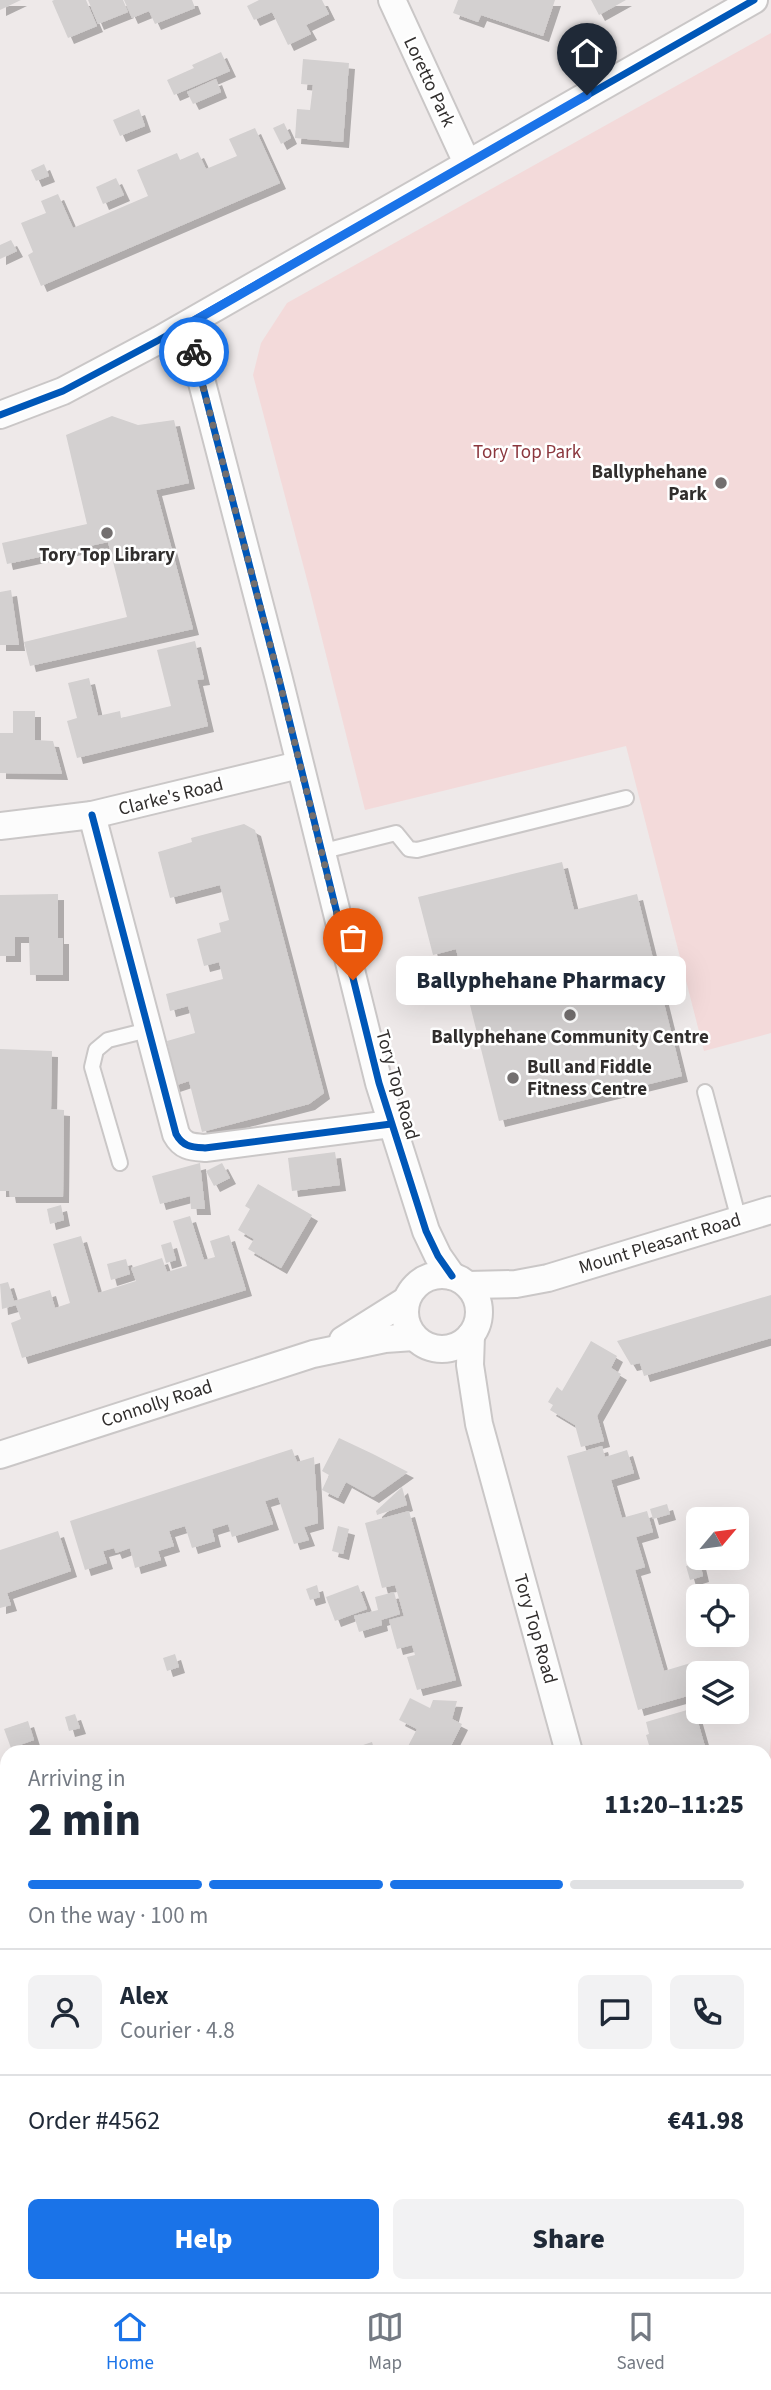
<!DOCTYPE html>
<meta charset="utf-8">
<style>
body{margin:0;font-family:"Source Sans 3",sans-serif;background:#f2f2f3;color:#1f2937;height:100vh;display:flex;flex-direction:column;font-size:26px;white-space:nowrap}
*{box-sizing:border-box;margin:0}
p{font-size:23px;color:#747a83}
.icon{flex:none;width:38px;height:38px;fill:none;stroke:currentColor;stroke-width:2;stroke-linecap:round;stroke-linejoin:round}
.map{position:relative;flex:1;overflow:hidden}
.details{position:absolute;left:0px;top:1745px;width:772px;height:548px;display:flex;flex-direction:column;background:#fff;border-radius:21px 21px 0 0;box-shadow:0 7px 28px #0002}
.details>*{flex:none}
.needle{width:46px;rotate:61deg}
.fabs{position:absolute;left:686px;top:1507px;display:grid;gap:14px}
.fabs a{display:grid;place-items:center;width:63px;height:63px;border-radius:10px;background:#fff;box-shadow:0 7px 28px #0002;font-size:35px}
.pin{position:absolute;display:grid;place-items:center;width:60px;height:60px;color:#fff;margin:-72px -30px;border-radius:50% 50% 50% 0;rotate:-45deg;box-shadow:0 0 7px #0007}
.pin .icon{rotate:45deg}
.courier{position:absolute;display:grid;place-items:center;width:70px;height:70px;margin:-35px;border:5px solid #1a73e8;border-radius:50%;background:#fff;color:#222;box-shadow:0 2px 9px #0007}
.bubble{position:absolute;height:49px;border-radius:10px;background:#fff;box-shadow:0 7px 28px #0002;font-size:23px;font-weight:800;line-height:49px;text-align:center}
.head em{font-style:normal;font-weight:800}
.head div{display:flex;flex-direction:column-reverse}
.head{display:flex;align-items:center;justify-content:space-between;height:119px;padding:0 28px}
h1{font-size:46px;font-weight:800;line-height:52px}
.bar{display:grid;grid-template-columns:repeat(4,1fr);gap:10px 7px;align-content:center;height:84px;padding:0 28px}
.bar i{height:9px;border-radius:5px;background:#e0e1e3}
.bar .active{background:#1a73e8}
.bar p{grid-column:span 4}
.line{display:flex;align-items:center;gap:18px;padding:0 28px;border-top:2px solid #e0e1e3}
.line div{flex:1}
.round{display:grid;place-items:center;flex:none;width:74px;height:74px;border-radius:10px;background:#f2f2f3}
.action{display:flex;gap:14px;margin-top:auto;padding:14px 28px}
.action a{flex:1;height:80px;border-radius:10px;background:#1a73e8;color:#fff;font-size:28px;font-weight:800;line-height:80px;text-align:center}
.action a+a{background:#f2f2f3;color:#1f2937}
.tabs{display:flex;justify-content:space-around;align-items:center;height:98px;border-top:2px solid #e0e1e3;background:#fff;font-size:19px;color:#747a83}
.tabs a{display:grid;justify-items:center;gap:4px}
.tabs .active{color:#1a73e8}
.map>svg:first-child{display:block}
.green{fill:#f3dada}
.building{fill:#d3d0d0;filter:url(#shadow)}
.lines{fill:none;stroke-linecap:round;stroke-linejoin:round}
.lane-casing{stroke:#cac7c7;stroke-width:18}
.street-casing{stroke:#cac7c7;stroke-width:30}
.lane{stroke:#fcfcfc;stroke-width:14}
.street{stroke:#fcfcfc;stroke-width:26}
.cycleway-casing{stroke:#fff;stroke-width:11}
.cycleway{stroke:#0057b8;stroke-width:7}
.done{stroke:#736f6f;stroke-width:7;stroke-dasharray:0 12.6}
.route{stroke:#1a73e8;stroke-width:9}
.poi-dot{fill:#736f6f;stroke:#fff;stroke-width:2.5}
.labels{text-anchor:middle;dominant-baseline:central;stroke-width:5;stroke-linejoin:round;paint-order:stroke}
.street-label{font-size:19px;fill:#312e2d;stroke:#fff}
.park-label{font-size:19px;fill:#8b373e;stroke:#fff}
.poi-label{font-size:19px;font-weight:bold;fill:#312e2d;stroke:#fff}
</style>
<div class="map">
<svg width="771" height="2292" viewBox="0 0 771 2292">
<defs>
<filter id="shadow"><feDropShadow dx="6" dy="6" stdDeviation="0" flood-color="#0004"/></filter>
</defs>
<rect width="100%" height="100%" fill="#eee9e9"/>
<g class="green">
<path d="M 771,33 L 771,1033 L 704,1051 L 626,746 L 365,810 L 310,591 L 253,375 L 261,343 L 287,303 Z"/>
<path d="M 771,1735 L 771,2226 L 765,2221 L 765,1809 Z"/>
</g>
<g class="building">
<path d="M 0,0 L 21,0 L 0,10 Z"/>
<path d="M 54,0 L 86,0 L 97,26 L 68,38 L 52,1 Z"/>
<path d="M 88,0 L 123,0 L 128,12 L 98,24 Z"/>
<path d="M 124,0 L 192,0 L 195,8 L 155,24 L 149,11 L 132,18 Z"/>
<path d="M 259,0 L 322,0 L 329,14 L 306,25 L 311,34 L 288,45 L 272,12 L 254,20 L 247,6 Z"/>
<path d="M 458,0 L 555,0 L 543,36 L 481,15 L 478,22 L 453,13 Z"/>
<path d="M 591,0 L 626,0 L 599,15 Z"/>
<path d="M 221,52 L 230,71 L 174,95 L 167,80 L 194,68 L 192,65 Z"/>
<path d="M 303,59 L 349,63 L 343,142 L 295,138 L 297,109 L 310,110 L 313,85 L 301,84 Z"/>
<path d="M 216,79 L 221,92 L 193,104 L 187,92 Z"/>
<path d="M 139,109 L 145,126 L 120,136 L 113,120 Z"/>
<path d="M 284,123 L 291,138 L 281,144 L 273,128 Z"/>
<path d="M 255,128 L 280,183 L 41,286 L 28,255 L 33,252 L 21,223 L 46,213 L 41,201 L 58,194 L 73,228 L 148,196 L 137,170 L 177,153 L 180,160 L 198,152 L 206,169 L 237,156 L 229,139 Z"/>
<path d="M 44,164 L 49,176 L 36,181 L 31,170 Z"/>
<path d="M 116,178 L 124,195 L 103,204 L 96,187 Z"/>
<path d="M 11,240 L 17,251 L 0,259 L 0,245 Z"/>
<path d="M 112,416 L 138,425 L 174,420 L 189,483 L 156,490 L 193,629 L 30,666 L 24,642 L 127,617 L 108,542 L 7,564 L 2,543 L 87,524 L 66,435 Z"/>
<path d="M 11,590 L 19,645 L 0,645 L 0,592 Z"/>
<path d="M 195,641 L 204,679 L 197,680 L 208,726 L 77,758 L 67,721 L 77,718 L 68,683 L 89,678 L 98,716 L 120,711 L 121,718 L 171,706 L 157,650 Z"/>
<path d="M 13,711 L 35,711 L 35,740 L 53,741 L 62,774 L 0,773 L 0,733 L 13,733 Z"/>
<path d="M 244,824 L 255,830 L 324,1093 L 309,1104 L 202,1132 L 189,1081 L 174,1086 L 169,1068 L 173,1067 L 167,1041 L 195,1033 L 188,1006 L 170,1011 L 166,994 L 223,979 L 219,962 L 204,966 L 197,939 L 221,932 L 219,923 L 229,920 L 220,885 L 170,898 L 158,852 L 192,842 L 191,838 Z"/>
<path d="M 562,862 L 574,910 L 637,894 L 682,1076 L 499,1121 L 456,949 L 433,955 L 418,897 Z"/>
<path d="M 58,894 L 58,938 L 63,938 L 63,975 L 30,975 L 29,937 L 15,937 L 15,956 L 0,956 L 0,895 Z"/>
<path d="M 0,1049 L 52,1051 L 51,1109 L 64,1110 L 63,1197 L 10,1197 L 9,1191 L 0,1191 Z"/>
<path d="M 335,1152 L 340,1185 L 292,1191 L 288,1158 Z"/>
<path d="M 200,1163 L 205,1209 L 191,1209 L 190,1196 L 160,1204 L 152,1176 Z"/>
<path d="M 222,1163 L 230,1178 L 214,1186 L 206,1171 Z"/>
<path d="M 258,1184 L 312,1215 L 281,1268 L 248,1249 L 254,1239 L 238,1230 L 250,1209 L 245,1206 Z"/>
<path d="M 61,1205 L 64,1220 L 50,1224 L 47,1209 Z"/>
<path d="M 190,1216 L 204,1260 L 215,1257 L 210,1241 L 229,1235 L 246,1290 L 22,1358 L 11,1323 L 21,1319 L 16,1305 L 2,1309 L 0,1284 L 8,1282 L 14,1301 L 50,1290 L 55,1308 L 70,1303 L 53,1244 L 81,1236 L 98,1293 L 136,1281 L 131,1268 L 162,1258 L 167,1272 L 187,1266 L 173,1221 Z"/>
<path d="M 171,1242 L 176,1260 L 166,1263 L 161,1245 Z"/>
<path d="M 126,1259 L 130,1274 L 111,1280 L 107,1264 Z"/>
<path d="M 771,1295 L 771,1338 L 678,1366 L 644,1376 L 640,1363 L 631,1365 L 617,1341 Z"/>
<path d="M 591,1341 L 617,1356 L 611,1368 L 621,1374 L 597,1416 L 604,1441 L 581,1447 L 575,1425 L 550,1410 L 553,1405 L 548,1402 L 557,1387 L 562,1391 Z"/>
<path d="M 339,1438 L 373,1454 L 408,1472 L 373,1497 L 346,1482 L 338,1498 L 322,1490 L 329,1475 L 322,1471 Z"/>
<path d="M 602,1446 L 605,1457 L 627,1450 L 634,1473 L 611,1480 L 622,1518 L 647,1511 L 653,1532 L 636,1537 L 645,1567 L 635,1570 L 664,1671 L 694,1662 L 698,1677 L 698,1693 L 638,1710 L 567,1456 Z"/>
<path d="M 292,1449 L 297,1462 L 314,1457 L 318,1523 L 304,1527 L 309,1540 L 294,1544 L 278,1497 L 265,1501 L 273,1524 L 232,1537 L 228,1524 L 212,1529 L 215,1541 L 192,1548 L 185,1526 L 169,1531 L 174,1546 L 158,1551 L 161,1560 L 135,1568 L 130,1548 L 116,1553 L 114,1548 L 103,1551 L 107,1563 L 85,1570 L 70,1521 Z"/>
<path d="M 402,1487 L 407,1505 L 377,1515 L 376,1511 Z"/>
<path d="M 667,1504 L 670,1514 L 653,1519 L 650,1509 Z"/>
<path d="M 409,1511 L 456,1680 L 417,1690 L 407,1657 L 415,1655 L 412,1645 L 397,1649 L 389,1620 L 404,1616 L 395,1585 L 382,1588 L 365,1523 Z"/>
<path d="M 338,1526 L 349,1529 L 343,1554 L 332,1551 Z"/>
<path d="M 58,1531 L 71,1571 L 7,1593 L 11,1605 L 0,1608 L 0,1550 Z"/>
<path d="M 700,1563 L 703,1576 L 690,1580 L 686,1566 Z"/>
<path d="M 317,1585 L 320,1597 L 310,1600 L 306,1589 Z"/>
<path d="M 358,1585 L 367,1609 L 335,1621 L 326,1597 Z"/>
<path d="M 394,1592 L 400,1614 L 381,1620 L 382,1625 L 359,1632 L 354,1616 L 378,1610 L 375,1597 Z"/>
<path d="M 175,1654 L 179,1667 L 167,1671 L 163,1658 Z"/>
<path d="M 410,1698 L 430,1708 L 433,1700 L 457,1701 L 452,1719 L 462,1724 L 448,1752 L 405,1752 L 417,1729 L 399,1720 Z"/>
<path d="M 694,1708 L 706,1750 L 723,1745 L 725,1752 L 651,1752 L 646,1735 L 649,1734 L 646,1722 Z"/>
<path d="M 75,1714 L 80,1728 L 69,1731 L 65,1717 Z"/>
<path d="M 28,1721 L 34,1740 L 11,1748 L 4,1729 Z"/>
<path d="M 372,1742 L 375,1752 L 355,1752 L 354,1748 Z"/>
<path d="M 7,1851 L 7,1908 L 0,1910 L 0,1853 Z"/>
<path d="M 7,2078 L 7,2145 L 0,2147 L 0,2080 Z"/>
<path d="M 269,2286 L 284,2286 L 286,2290 L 271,2292 Z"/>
<path d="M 315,2286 L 336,2286 L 338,2292 L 317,2292 Z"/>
<path d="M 370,2286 L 517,2286 L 496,2292 L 350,2292 Z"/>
</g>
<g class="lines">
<g class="lane-casing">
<g id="lane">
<path d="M 320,852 L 396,833 L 409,849 L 417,850 L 626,798"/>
<path d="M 705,1092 L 739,1220"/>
<path d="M 120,1163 L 92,1067 L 96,1050 L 108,1040 L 148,1030"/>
<path d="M 765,1901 L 771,1899"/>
<path d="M 765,2271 L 771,2269"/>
</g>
</g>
<g class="street-casing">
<g id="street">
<path d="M 392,0 L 467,163"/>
<path d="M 187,325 L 279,679 L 379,1083 L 426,1231 L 438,1256 L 452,1276"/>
<path d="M 0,415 L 63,391 L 159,340 L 754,0"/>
<path d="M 92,815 L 176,1134 C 183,1147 192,1147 205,1148 L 391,1124"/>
<path d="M 0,826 L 92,815 L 299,765"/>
<circle cx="442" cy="1312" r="37"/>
<path d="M 468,1285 L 516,1284 L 548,1278 L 771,1210"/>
<path d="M 471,1335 L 470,1365 L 479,1424 L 569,1752"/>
<path d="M 343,1340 L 405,1301"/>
<path d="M 0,1455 L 313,1354 L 385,1339 L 414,1337"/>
<path d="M 0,1997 L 7,1994"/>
<path d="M 691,2292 L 713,2286"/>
</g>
</g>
<use href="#lane" class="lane"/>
<use href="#street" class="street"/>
<g class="cycleway-casing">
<g id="cycleway">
<path d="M 187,325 L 279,679 L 379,1083 L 426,1231 L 438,1256 L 452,1276"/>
<path d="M 0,415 L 63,391 L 159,340 L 754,0"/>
<path d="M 92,815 L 176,1134 C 183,1147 192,1147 205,1148 L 391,1124"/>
</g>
</g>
<use href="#cycleway" class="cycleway"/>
</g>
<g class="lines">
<path class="done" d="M 194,352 L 279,679 L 353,980"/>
<path class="route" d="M 194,352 L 187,325 L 587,95"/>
</g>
<g class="poi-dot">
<circle cx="721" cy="483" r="7"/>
<circle cx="107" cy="533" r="7"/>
<circle cx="570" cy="1015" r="7"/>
<circle cx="513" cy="1078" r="7"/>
</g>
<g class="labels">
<g class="street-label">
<text transform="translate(429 82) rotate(65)">Loretto Park</text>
<text transform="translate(171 797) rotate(-14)">Clarke's Road</text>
<text transform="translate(397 1085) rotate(74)">Tory Top Road</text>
<text transform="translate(660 1244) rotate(-17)">Mount Pleasant Road</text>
<text transform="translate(157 1404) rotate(-18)">Connolly Road</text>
<text transform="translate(535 1629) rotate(74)">Tory Top Road</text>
</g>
<g class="park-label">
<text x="527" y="452">Tory Top Park</text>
</g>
<g class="poi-label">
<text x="707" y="472" text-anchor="end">Ballyphehane<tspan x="707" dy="22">Park</tspan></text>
<text x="107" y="555">Tory Top Library</text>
<text x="570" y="1037">Ballyphehane Community Centre</text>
<text x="527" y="1067" text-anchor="start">Bull and Fiddle<tspan x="527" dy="22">Fitness Centre</tspan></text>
</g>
</g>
</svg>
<div class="fabs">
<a><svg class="needle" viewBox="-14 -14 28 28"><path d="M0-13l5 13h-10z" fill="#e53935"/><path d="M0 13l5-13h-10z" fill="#747a83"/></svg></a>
<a><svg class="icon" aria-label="locate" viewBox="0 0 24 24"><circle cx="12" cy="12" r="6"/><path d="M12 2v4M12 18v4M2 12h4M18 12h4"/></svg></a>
<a><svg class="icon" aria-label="layers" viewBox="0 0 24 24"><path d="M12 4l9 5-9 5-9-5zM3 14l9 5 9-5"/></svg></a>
</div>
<div class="pin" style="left:353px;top:980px;background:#ea580c"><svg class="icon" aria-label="bag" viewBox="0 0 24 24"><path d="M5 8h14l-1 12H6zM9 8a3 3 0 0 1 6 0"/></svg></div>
<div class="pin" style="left:587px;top:95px;background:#1f2937"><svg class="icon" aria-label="home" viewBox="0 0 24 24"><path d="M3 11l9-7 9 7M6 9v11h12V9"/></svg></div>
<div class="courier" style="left:194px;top:352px"><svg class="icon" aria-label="bike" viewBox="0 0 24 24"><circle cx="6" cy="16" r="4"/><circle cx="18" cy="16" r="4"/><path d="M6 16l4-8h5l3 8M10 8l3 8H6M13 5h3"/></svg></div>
<div class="bubble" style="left:396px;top:956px;width:290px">Ballyphehane Pharmacy</div>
<section class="details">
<div class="head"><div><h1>2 min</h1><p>Arriving in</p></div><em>11:20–11:25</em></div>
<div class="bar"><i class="active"></i><i class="active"></i><i class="active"></i><i></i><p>On the way · 100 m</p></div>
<div class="line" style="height:126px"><a class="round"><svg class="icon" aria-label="person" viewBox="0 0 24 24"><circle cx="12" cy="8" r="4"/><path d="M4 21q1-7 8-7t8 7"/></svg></a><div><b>Alex</b><p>Courier · 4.8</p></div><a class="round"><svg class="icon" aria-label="chat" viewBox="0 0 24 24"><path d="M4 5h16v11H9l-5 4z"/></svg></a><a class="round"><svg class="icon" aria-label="phone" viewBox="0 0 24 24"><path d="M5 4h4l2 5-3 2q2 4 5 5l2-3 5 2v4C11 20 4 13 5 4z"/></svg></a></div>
<div class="line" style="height:91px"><div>Order #4562</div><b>€41.98</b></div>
<div class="action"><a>Help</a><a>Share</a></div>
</section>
</div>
<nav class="tabs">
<a class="active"><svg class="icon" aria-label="home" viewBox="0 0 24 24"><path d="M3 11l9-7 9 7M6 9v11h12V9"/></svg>Home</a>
<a><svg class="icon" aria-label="map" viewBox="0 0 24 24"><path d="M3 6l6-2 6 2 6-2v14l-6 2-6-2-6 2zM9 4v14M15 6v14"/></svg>Map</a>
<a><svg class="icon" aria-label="saved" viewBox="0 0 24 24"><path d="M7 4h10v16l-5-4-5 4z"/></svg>Saved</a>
</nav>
